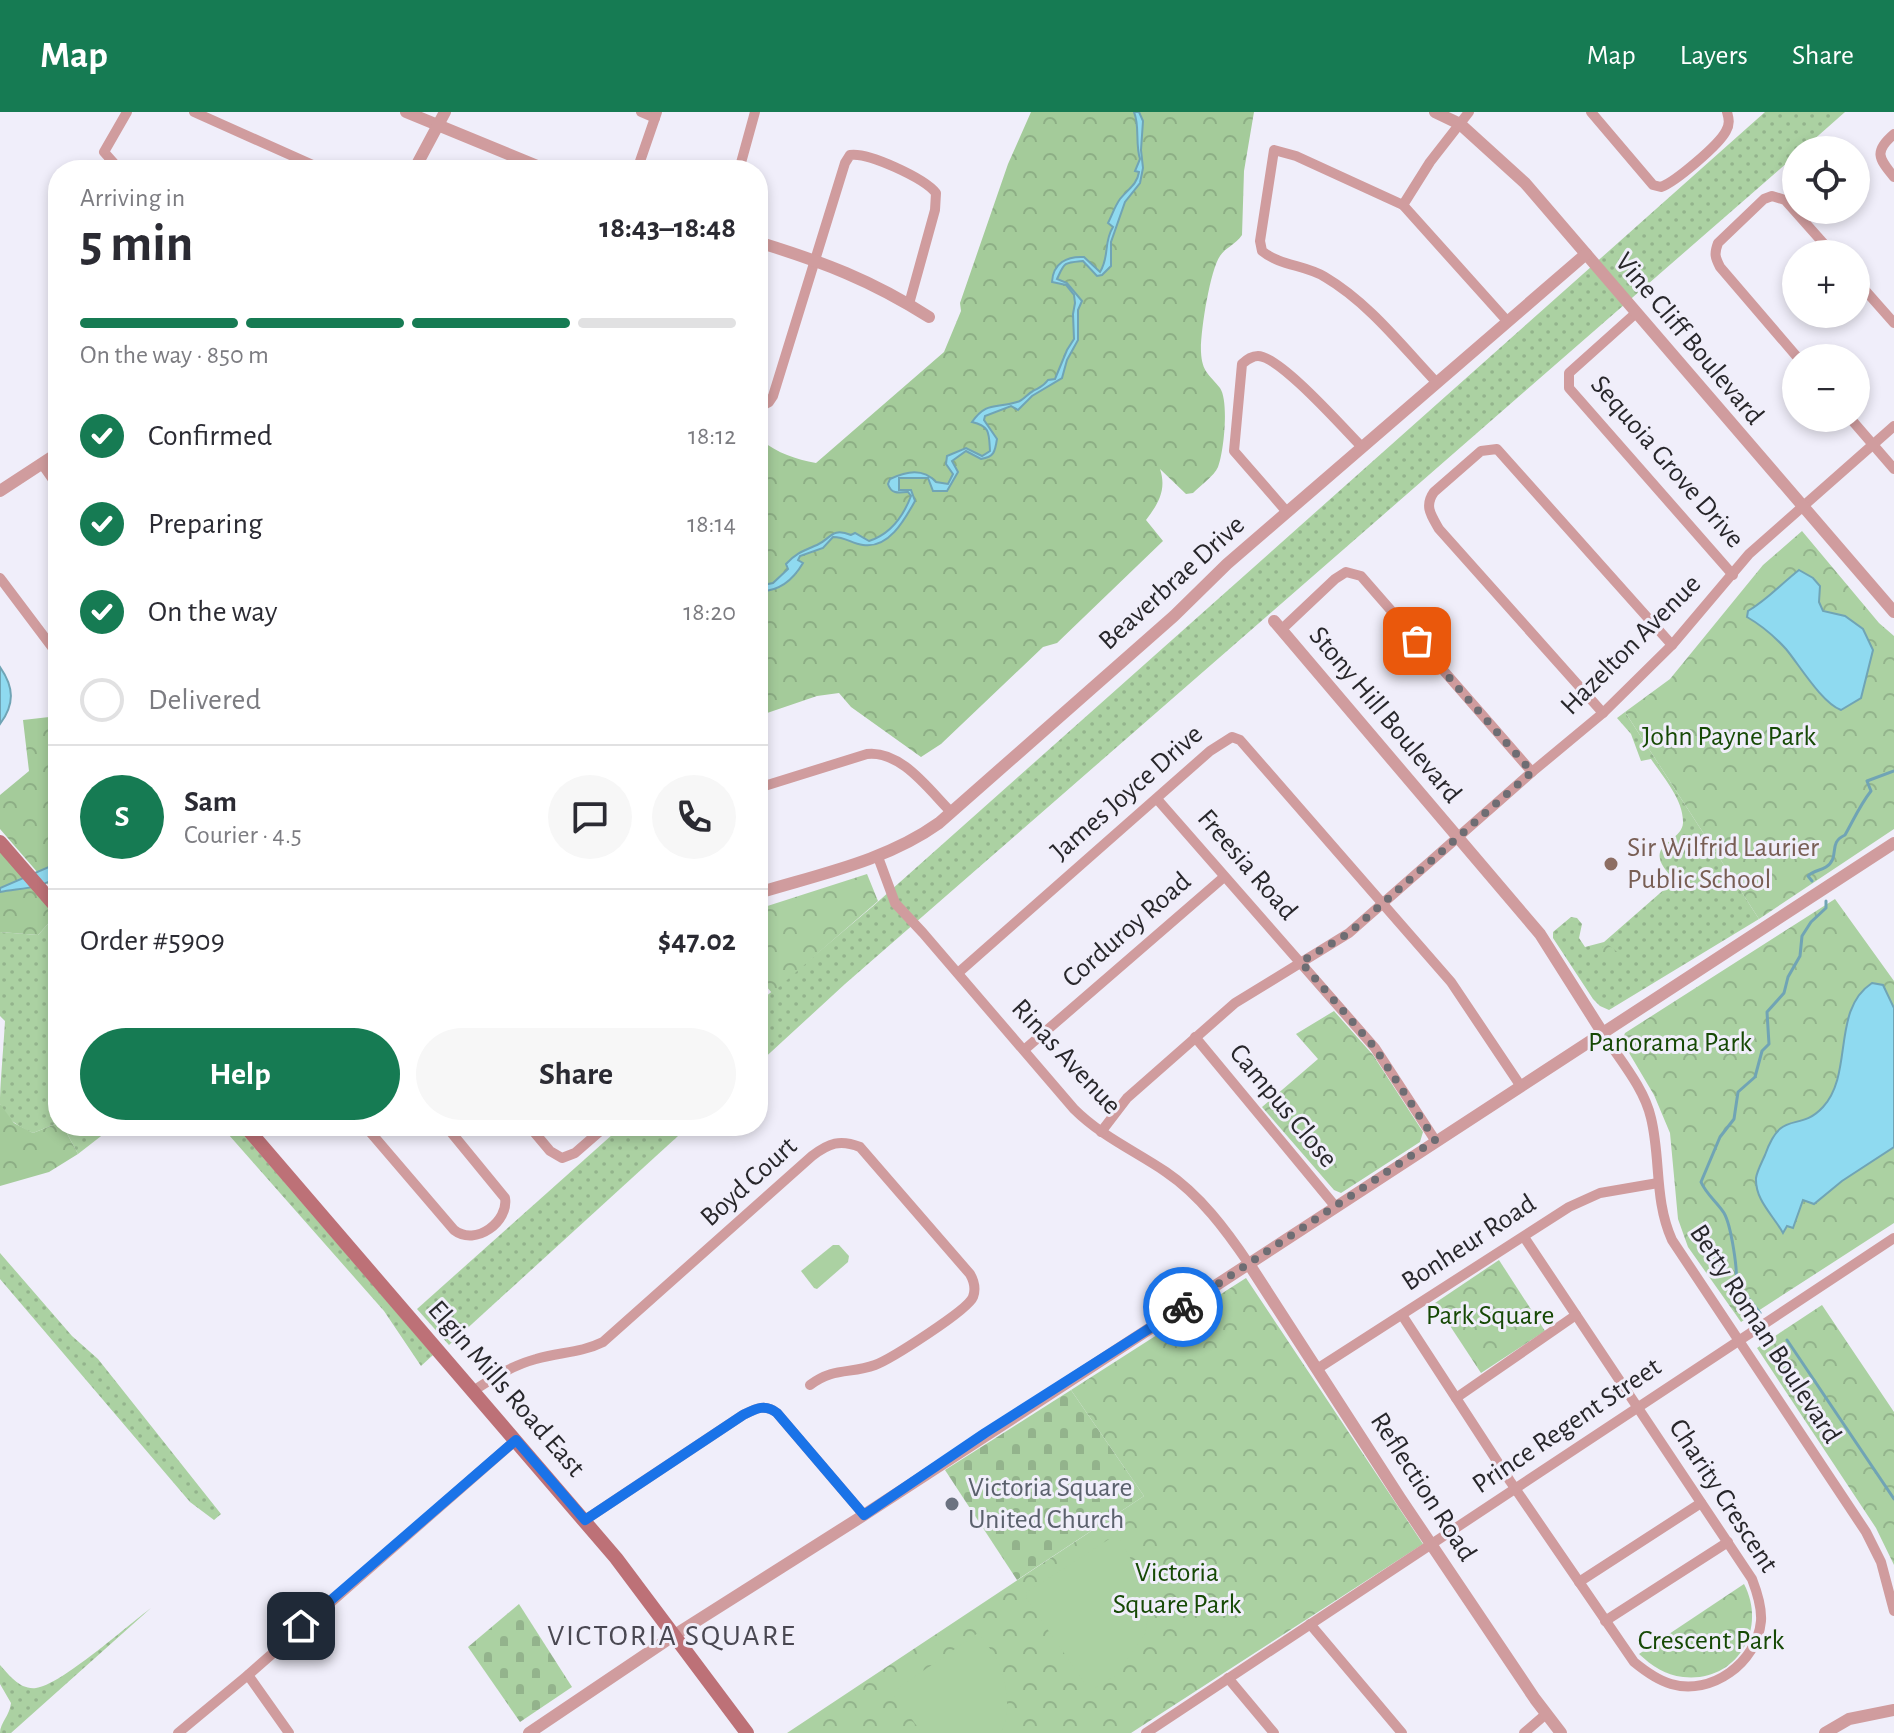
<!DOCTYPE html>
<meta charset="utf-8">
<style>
body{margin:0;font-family:"Alegreya Sans",sans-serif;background:#f7f7f7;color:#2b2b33;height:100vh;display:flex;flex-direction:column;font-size:30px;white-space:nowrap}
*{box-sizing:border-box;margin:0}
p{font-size:26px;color:#7c7c81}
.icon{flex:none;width:44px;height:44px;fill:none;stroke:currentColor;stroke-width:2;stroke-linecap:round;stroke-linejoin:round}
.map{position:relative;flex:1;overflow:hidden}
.panel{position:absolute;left:48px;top:48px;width:720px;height:976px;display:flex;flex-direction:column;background:#fff;border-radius:32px;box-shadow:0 4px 12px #0003}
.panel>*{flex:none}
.buttons{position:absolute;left:1782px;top:24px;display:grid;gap:16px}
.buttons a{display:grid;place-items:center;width:88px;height:88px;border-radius:50%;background:#fff;box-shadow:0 4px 12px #0003;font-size:40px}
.pin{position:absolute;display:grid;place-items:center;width:68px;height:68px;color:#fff;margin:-34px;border-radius:16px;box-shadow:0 4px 12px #0006}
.courier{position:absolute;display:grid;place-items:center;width:80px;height:80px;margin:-40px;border:6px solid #1a73e8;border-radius:50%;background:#fff;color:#222;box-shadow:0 2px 10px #0007}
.overview em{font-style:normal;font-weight:600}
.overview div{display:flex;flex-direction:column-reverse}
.overview{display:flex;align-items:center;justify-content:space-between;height:136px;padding:0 32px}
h1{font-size:52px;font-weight:600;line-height:60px}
.bar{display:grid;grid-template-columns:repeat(4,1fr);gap:12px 8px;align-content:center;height:96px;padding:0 32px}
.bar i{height:10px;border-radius:6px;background:#e1e1e2}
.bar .active{background:#167b53}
.bar p{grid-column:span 4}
.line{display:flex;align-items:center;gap:20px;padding:0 32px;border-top:2px solid #e1e1e2}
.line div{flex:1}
.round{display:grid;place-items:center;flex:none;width:84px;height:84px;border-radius:42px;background:#f7f7f7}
ol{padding:0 32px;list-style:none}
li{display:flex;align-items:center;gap:24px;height:88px}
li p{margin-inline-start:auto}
li .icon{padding:8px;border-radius:50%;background:#167b53;color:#fff;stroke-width:4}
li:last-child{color:#7c7c81}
li i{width:44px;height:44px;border:4px solid #e1e1e2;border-radius:50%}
.action{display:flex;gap:16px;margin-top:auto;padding:16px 32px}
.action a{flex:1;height:92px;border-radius:48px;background:#167b53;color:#fff;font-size:32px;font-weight:600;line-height:92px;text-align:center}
.action a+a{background:#f7f7f7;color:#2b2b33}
header{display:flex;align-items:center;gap:48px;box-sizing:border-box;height:112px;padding:0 40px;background:#167b53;color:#fff}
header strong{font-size:38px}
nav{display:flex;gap:44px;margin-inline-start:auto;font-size:28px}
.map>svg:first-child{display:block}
.grass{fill:url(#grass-dots)}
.forest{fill:url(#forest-crowns)}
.cemetery{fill:url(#cemetery-stones)}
.park{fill:url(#park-crowns)}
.pitch{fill:#abd1a2}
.water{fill:#8fdaf0;stroke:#70a4b5;stroke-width:2}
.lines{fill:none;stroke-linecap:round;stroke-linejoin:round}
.stream{stroke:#70a4b5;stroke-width:3}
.minor{stroke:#d09c9e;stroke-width:10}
.tertiary{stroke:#d09c9e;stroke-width:12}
.secondary{stroke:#bd7177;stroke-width:14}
.done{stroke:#6e6d73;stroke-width:8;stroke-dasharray:0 14.4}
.route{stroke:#1a73e8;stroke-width:10}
.education-dot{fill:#8d6e63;stroke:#f0eefa;stroke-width:3}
.worship-dot{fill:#6b7280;stroke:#f0eefa;stroke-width:3}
.labels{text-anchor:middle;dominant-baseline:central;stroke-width:6;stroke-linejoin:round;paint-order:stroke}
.street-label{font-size:28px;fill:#28272b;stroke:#f0eefa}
.park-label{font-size:28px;fill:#164905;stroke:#f0eefa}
.education-label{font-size:28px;fill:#785e54;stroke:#f0eefa;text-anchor:start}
.worship-label{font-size:28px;fill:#5b616d;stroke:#f0eefa;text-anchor:start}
.neighbourhood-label{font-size:30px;letter-spacing:2px;fill:#4a4852;stroke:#f0eefa}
</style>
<header>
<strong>Map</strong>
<nav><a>Map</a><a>Layers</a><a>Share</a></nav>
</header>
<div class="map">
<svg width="1894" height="1621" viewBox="0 0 1894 1621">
<defs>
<pattern id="grass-dots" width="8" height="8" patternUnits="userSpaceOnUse" patternTransform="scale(2)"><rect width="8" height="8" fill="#abd1a2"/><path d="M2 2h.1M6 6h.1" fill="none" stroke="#93b38c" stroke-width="1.8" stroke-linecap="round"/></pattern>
<pattern id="forest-crowns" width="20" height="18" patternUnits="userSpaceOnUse" patternTransform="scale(2)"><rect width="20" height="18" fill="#a4cb9a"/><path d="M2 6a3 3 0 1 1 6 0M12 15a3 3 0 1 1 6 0" fill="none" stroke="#8dae85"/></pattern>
<pattern id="cemetery-stones" width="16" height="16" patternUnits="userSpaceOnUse" patternTransform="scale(2)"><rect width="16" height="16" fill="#abd1a2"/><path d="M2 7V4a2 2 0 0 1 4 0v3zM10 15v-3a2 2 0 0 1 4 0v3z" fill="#93b38c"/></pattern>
<pattern id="park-crowns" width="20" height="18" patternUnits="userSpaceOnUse" patternTransform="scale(2)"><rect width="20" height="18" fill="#abd1a2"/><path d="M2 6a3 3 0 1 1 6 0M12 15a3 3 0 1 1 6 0" fill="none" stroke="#93b38c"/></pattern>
</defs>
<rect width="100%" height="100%" fill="#f0eefa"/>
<g class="grass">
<path d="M 1765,0 L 1845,0 L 1802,38 L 1796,38 L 1796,43 L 845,872 L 758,952 L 758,891 L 872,795 Z"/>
<path d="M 1625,600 L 1759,807 L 1609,898 L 1600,894 L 1593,887 L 1553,826 L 1553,820 L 1571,805 L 1577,806 L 1582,812 L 1579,826 L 1585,835 L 1604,830 L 1667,775 L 1670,764 C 1667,759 1661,753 1660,747 C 1656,731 1682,727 1683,711 C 1684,688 1663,665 1651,647 L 1641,649 L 1631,622 L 1617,606 Z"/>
<path d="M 56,803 L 58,806 L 58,1011 L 33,1021 C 20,1015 5,1007 0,992 C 0,974 4,929 5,909 L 0,904 L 0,820 L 38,823 Z"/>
<path d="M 63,1014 L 114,1014 L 78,1042 Z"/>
<path d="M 221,1014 L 236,1014 L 433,1243 L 421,1254 L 384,1199 Z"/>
<path d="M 622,1014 L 689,1014 L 449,1233 L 417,1197 Z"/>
<path d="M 0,1141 L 72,1224 L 98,1247 L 221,1402 L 214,1408 L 190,1390 L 0,1167 Z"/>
<path d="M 151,1496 L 11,1621 L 0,1621 C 0,1611 10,1603 11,1591 L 0,1572 L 0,1553 C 9,1563 20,1578 36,1576 C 61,1573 128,1513 151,1496 Z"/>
</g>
<g class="forest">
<path d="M 1031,0 L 1254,0 L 1244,59 L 1242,123 C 1236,132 1225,136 1220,144 C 1210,158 1200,222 1201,240 C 1202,260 1209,262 1220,276 C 1229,289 1224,340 1218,355 C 1214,364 1200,374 1193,381 L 1186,382 L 1160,357 C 1167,378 1158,392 1146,408 L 1163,429 L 1057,531 L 1043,535 L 941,632 L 921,645 L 851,595 L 839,581 L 817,584 L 758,604 L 758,325 C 774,340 794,347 816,351 L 944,240 L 961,199 L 960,191 L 1008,52 Z"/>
<path d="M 58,604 L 58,784 L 0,717 L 0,683 L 29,659 L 23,608 Z"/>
<path d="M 0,739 L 56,803 L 38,823 L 0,820 Z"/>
<path d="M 0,992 L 14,1011 L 33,1021 L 58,1011 L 58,1014 L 63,1014 L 78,1042 L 49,1060 L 0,1074 Z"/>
</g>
<g class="cemetery">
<path d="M 1071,1278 L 1144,1384 L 1017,1468 L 945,1358 Z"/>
<path d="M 519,1492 L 572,1575 L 520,1610 L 468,1535 Z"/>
</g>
<g class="park">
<path d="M 1802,419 L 1879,511 L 1894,524 L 1894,717 L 1759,807 L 1625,600 L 1670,567 L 1763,453 Z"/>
<path d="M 867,762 L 878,789 L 772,881 L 758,865 L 758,797 Z"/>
<path d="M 1835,787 L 1894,869 L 1894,1111 L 1741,1210 L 1688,1135 L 1678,1107 L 1670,1021 L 1654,983 L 1622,929 L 1625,921 Z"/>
<path d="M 1606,831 L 1621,843 L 1611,855 L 1597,842 Z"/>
<path d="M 1334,899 L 1373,943 L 1423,1020 L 1420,1030 L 1341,1081 L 1334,1078 L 1262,995 L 1318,947 L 1296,922 Z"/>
<path d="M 1499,1148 L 1545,1219 L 1481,1261 L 1435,1191 Z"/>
<path d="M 1246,1166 L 1423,1432 L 1131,1621 L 787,1621 L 1144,1384 L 1071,1278 Z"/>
<path d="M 1822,1193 L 1894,1300 L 1894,1453 L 1876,1416 L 1757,1236 Z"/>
<path d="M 1744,1472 C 1768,1518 1736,1571 1683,1565 C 1665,1563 1652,1554 1639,1542 Z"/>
</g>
<g class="pitch">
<path d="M 833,1133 L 839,1133 L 849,1144 L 848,1150 L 817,1177 L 814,1176 L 801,1159 Z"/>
<path d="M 1117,1422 L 1144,1471 L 1149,1498 L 1145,1522 L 1116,1563 L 1090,1579 L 1026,1486 L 1027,1480 Z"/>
<path d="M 978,1521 C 984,1529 992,1538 997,1547 C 1006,1566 1013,1604 1000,1621 L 922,1621 L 894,1583 L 894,1579 Z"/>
</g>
<g class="water">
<path d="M 1134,0 L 1139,0 L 1143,9 L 1141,38 L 1143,56 L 1140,71 L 1125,90 L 1111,130 L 1111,154 L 1102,163 L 1097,164 L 1083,149 C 1063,151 1065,150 1057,167 L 1067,171 L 1082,189 L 1078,198 L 1078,228 L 1067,248 L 1062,266 L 1032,284 L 1018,298 L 1011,294 L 985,304 L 984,308 L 997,327 C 995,340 994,345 981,347 L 966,339 L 952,349 L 958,360 L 947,379 L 933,379 L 928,366 L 899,366 L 899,378 L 911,378 L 915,389 C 905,407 889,437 863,433 C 852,432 846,425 833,425 L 823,436 L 800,444 L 798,448 L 803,451 C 793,468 778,480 758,479 L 758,474 L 773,471 L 788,457 L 786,452 C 796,441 803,439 817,433 C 831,427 831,415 851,423 L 855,421 L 869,429 C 891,422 903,405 911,384 L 908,380 C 898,381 891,382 888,372 L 890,367 C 907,359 923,356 936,370 L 948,372 L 953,362 L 946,352 L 947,344 L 966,336 L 982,344 L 990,339 C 989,321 990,314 972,310 C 987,289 995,297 1017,290 C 1023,289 1027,282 1033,279 C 1040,275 1043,275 1048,268 L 1055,267 L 1067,238 L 1074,227 L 1073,202 L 1075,191 L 1074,183 L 1066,173 L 1052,170 C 1053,151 1067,144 1084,145 L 1100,160 C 1110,144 1103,131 1113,115 L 1108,111 C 1112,103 1115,94 1120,87 C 1128,77 1137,73 1139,60 L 1135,59 L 1140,47 C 1135,31 1140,14 1134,0 Z"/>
<path d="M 1799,458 L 1813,466 L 1820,474 L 1819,490 L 1823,499 L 1845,504 L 1863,517 L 1873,538 L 1861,586 L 1841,598 C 1822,591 1800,554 1786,537 C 1775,525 1761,513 1747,505 L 1748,499 C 1767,488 1781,472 1799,458 Z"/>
<path d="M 0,555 C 14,575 15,592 0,612 Z"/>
<path d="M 58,751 L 58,764 C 42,777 20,776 0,780 L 0,776 Z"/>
<path d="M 1872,871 L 1883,873 L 1894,896 L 1894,1035 L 1842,1069 L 1814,1092 L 1803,1088 L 1793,1116 L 1787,1114 L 1783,1121 C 1773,1103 1755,1088 1756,1066 C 1757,1059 1762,1050 1765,1043 C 1782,995 1798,1022 1823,995 C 1854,961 1831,898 1872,871 Z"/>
</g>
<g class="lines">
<g class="stream">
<path d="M 1812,769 L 1808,764 C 1814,758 1820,759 1826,755 C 1841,745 1827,731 1845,723 C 1854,707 1860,693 1871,679 L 1867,669 L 1894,659"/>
<path d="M 1760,1201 L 1736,1171 C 1738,1158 1731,1113 1724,1101 C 1717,1090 1706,1082 1701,1070 L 1720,1025 L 1734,1007 L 1738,980 L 1755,965 L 1762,939 L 1769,932 L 1767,900 L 1784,881 L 1788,865 L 1800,844 L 1802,824 L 1811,810 L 1826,796 L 1826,789"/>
<path d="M 1787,1228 L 1894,1387"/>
</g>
<g class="minor">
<path d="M 194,0 L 324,58"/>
<path d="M 641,0 L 655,6"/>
<path d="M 1591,0 L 1653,73 L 1661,75 C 1675,70 1719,33 1726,19 C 1730,12 1729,7 1727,0"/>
<path d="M 1894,22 C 1874,39 1878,46 1894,65"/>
<path d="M 120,58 L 104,40 L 127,0"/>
<path d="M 637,58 L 657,0"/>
<path d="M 739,58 L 755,0"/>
<path d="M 1403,93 L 1430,50 L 1469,0"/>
<path d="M 1856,168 L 1894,211"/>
<path d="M 1636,201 L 1569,261 L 1569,276 L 1733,463"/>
<path d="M 1798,246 L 1720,155 C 1715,145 1714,142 1718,131 L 1764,87 L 1772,84 L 1785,88 L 1833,142"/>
<path d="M 1437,271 C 1402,234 1369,191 1325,165 C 1306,153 1280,154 1262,139 L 1260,129 L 1274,38 L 1296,44 L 1403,93 L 1508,210"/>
<path d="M 758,296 L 769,290 L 773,284 L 845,51 L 850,43 C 868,40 924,66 936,81 L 935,98 L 909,192"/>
<path d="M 1850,306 L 1894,357"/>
<path d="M 42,352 L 58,375"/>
<path d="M 1287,400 L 1234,339 L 1242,252 C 1247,248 1251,244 1258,244 C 1280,244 1344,317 1362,335"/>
<path d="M 0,466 L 58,543"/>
<path d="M 1281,518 L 1335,467 L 1346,460 L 1361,464 L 1532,660"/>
<path d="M 1603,601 L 1439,417 C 1431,403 1424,394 1434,380 L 1481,339 L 1497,337 L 1672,533"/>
<path d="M 758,676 L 867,642 C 901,638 929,678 951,700"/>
<path d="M 1157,687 L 1375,936 L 1435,1028"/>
<path d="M 878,745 L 895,791 L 923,821 L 1074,997 C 1101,1024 1135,1039 1166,1060 C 1200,1083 1226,1118 1249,1152"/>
<path d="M 958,861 L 1210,639 L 1232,625 L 1240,628 L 1451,870 L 1520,973"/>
<path d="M 1602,920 C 1619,947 1644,975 1651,1006 C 1661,1047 1654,1088 1672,1128 L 1866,1420 L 1881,1450 L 1894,1499"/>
<path d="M 1195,925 L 1335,1094"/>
<path d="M 1024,938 L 1224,765"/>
<path d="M 365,1014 L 454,1118 C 476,1135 509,1109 505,1086 L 446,1014"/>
<path d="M 529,1014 L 550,1039 L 562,1046 L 575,1041 L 606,1014"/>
<path d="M 1101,1020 L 1127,986 L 1235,891 L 1349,821 L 1532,660 L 1603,601 L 1672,533 L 1749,442 L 1894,314"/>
<path d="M 1402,1203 L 1510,1369 L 1634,1550 C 1645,1559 1657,1568 1671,1572 C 1711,1584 1757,1551 1761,1509 C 1762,1495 1757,1480 1752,1467 L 1524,1125"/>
<path d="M 1317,1257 L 1569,1095 L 1600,1081 L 1658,1071"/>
<path d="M 473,1279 C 493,1266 513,1253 536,1247 C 559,1240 581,1241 603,1230 L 812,1044 C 829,1031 840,1027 860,1035 L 970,1162 C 974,1169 976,1177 973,1185 C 968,1198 891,1247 875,1253 C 850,1262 834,1255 810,1273"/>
<path d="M 1456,1286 L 1576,1203"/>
<path d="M 585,1408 L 743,1303 C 755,1297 765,1291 777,1301 L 864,1403"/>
<path d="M 1579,1470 L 1701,1391"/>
<path d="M 1605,1509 L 1728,1430"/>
<path d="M 1310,1512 L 1402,1621"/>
<path d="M 248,1563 L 289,1621"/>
<path d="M 1228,1566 L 1274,1621"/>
<path d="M 178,1621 L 248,1563 L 516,1328"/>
<path d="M 1146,1621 L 1894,1126"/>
<path d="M 1524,1621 L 1546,1602"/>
</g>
<g class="tertiary">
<path d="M 406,0 L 547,58"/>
<path d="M 1435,0 L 1460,12 L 1525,71 L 1894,500"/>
<path d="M 414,58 L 445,0"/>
<path d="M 758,130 C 823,150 871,168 929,205"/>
<path d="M 0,379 L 58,341"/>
<path d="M 1274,509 L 1540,822 L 1602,920"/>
<path d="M 758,781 C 820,762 886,749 939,711 L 1174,504 L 1227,452 L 1586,142"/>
<path d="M 1249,1152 L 1400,1386 L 1535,1587 L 1561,1621"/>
<path d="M 529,1621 L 673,1524 L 864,1403 L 1894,731"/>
<path d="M 1825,1621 L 1849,1607 L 1894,1598"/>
</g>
<g class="secondary">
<path d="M 0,730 L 58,797"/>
<path d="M 245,1014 L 616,1446 L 747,1621"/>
</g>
</g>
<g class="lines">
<path class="done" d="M 1183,1195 L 1435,1028 L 1375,936 L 1301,850 L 1349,821 L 1532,660 L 1417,529"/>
<path class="route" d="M 301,1514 L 516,1328 L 585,1408 L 743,1303 C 755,1297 765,1291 777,1301 L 864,1403 L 985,1321 L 1183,1195"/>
</g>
<circle class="education-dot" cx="1611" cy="752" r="8"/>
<circle class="worship-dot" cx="952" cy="1392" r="8"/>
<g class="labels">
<g class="street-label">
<text transform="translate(1689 227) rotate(50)">Vine Cliff Boulevard</text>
<text transform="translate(1667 350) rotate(49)">Sequoia Grove Drive</text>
<text transform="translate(1172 471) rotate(-42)">Beaverbrae Drive</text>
<text transform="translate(1631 533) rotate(-45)">Hazelton Avenue</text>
<text transform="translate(1385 603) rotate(50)">Stony Hill Boulevard</text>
<text transform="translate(1127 681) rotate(-41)">James Joyce Drive</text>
<text transform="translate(1247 753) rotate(49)">Freesia Road</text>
<text transform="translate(1127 818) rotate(-41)">Corduroy Road</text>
<text transform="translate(1066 945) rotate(47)">Rinas Avenue</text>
<text transform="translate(1283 994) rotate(50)">Campus Close</text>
<text transform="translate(749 1070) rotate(-42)">Boyd Court</text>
<text transform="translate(1469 1131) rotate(-33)">Bonheur Road</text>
<text transform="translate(1765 1222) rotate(57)">Betty Roman Boulevard</text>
<text transform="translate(506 1277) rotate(49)">Elgin Mills Road East</text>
<text transform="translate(1567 1314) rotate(-34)">Prince Regent Street</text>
<text transform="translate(1423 1375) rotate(57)">Reflection Road</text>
<text transform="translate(1723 1384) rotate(57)">Charity Crescent</text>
</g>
<g class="park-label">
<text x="1729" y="625">John Payne Park</text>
<text x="1670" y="931">Panorama Park</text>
<text x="1490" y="1204">Park Square</text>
<text x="1177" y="1461">Victoria<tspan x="1177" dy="32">Square Park</tspan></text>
<text x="1711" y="1529">Crescent Park</text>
</g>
<g class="education-label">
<text x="1627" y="736">Sir Wilfrid Laurier<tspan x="1627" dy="32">Public School</tspan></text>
</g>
<g class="worship-label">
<text x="968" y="1376">Victoria Square<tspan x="968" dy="32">United Church</tspan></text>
</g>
<g class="neighbourhood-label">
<text x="672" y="1524">VICTORIA SQUARE</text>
</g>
</g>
</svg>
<div class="buttons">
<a><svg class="icon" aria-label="locate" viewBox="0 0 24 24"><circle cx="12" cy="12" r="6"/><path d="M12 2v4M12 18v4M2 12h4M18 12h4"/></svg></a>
<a>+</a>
<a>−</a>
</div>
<div class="pin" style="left:1417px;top:529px;background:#ea580c"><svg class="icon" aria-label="bag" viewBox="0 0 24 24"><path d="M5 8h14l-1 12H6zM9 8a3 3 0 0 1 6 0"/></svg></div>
<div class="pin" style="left:301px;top:1514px;background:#1f2937"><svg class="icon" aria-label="home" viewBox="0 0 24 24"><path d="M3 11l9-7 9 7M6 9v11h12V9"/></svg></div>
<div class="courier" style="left:1183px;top:1195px"><svg class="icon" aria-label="bike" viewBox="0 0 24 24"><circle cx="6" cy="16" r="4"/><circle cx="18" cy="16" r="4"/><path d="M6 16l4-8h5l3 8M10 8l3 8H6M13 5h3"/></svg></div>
<section class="panel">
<div class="overview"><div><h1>5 min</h1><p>Arriving in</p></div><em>18:43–18:48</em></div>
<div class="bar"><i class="active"></i><i class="active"></i><i class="active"></i><i></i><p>On the way · 850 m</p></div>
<ol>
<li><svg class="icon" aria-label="check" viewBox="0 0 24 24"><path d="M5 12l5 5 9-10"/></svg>Confirmed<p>18:12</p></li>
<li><svg class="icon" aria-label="check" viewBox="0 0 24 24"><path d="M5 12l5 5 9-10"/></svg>Preparing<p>18:14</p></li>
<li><svg class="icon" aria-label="check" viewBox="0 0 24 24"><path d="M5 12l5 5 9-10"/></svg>On the way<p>18:20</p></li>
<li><i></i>Delivered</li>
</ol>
<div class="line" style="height:144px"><b class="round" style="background:#167b53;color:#fff">S</b><div><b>Sam</b><p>Courier · 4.5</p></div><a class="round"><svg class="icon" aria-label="chat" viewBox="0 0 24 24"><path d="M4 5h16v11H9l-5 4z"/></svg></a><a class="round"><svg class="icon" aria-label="phone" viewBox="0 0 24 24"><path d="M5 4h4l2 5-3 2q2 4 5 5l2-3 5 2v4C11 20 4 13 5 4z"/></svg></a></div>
<div class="line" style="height:104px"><div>Order #5909</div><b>$47.02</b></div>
<div class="action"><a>Help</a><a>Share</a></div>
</section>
</div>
